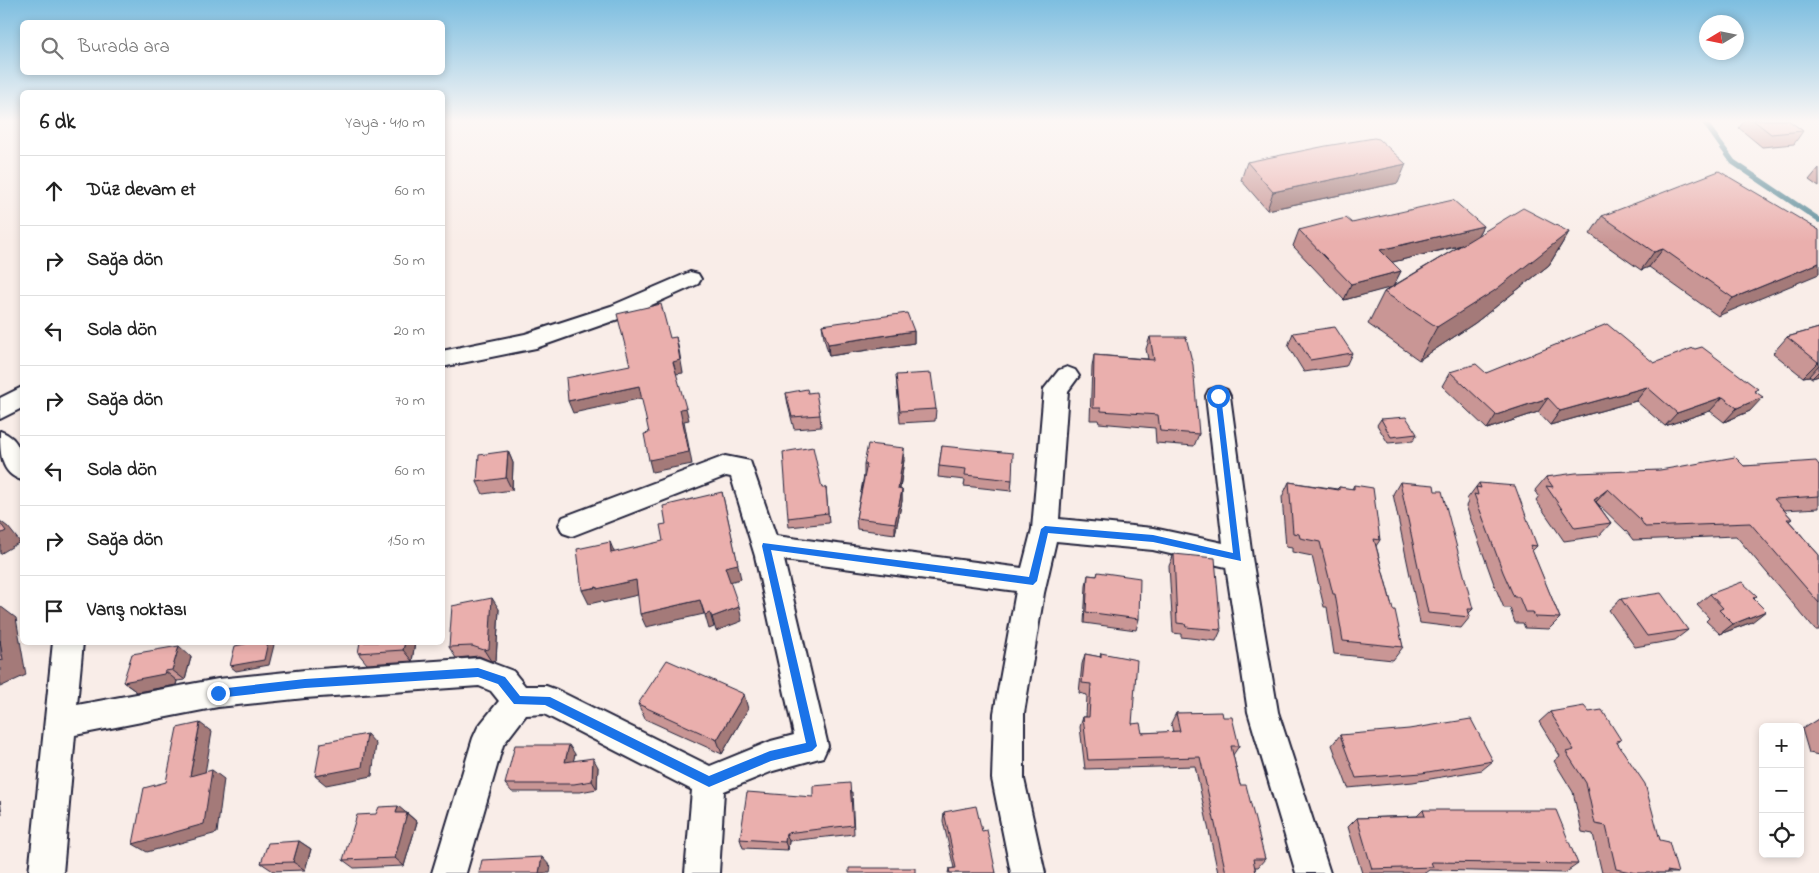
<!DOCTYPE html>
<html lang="tr">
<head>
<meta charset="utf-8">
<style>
	body { margin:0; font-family:"Indie Flower",sans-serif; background:#f6f6f6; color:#222 }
	.controls { position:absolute; right:15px; bottom:15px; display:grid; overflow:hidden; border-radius:8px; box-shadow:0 2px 8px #0003 }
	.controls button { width:45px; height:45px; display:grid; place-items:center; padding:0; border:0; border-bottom:1px solid #e0e0e0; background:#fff; color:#222; font:25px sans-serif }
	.compass { position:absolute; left:1699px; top:15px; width:45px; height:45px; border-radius:50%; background:#fff; box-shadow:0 2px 8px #0003; rotate:260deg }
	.stop { position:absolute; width:15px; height:15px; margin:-11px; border:4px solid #1a73e8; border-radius:50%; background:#fff }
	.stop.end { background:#1a73e8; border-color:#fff; box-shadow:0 1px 5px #0008 }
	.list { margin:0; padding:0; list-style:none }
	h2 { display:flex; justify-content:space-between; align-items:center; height:65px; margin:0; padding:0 20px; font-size:21px }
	h2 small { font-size:16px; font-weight:400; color:#767676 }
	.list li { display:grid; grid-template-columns:32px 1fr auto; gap:15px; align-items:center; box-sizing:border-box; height:70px; padding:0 20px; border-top:1px solid #e0e0e0 }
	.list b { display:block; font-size:19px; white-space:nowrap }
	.list em { font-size:16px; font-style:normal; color:#767676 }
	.icon { flex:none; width:28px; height:28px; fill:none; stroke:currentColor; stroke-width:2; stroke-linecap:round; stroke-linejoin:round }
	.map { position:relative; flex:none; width:1819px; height:873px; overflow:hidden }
	.search { position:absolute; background:#fff; box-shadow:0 2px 8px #0003; left:20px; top:20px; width:425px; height:55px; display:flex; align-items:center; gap:12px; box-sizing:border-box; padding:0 18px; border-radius:8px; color:#767676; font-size:19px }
	.panel { position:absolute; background:#fff; box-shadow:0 2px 8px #0003; left:20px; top:90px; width:425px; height:555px; border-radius:8px }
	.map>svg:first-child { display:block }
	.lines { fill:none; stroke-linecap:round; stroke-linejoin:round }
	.stream { stroke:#598997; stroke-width:5.5 }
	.minor-casing { stroke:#22223b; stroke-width:4 }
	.minor { fill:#fdfcf7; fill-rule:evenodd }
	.wall { fill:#c99695; stroke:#22223b; fill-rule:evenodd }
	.shaded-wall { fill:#a47a79; stroke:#22223b }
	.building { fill:#eaafad; stroke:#22223b }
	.route { fill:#1a73e8 }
</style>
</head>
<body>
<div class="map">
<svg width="1819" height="873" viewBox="0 0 1819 873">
	<rect width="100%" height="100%" fill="#f9ede8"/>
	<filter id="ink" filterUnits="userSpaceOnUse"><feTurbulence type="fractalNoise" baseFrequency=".02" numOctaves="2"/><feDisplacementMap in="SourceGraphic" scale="10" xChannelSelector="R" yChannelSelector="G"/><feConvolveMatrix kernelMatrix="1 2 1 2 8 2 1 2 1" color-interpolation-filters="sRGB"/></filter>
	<g filter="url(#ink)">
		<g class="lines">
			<path class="stream" d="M1703,120l30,42 86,58"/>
			<defs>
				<path id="minor" d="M690,272l8,2 3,5 -3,5 -71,32 -91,32 -94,19v-16l83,-17 86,-28z
					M1067,367l8,3 4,6 -11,15 -9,128 94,9 70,15 -17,-147 3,-6 9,-3 9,3 3,6 22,162 26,154 52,161h-34l-48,-161 -22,-145 -73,-17 -97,-9 -12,52 -20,120v66l21,94h-34l-19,-94 2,-66 22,-122 -232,-31 44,186 -5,11 -50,14 -49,20 -5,82h-34l7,-83 -148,-76 -18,1 -23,30 -37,128h-34l41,-135 5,-11 21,-26 -8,-10 -12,-5 -174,12 -87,9 -143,28 -12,138h-34l24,-231h30l-6,63 141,-26 87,-9 174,-12 34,13 12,15h21l11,4 153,76 61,-25 23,-6 -39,-179 -24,-79 -5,-1 -154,60 -9,-3 -4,-8 4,-8 162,-61 25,5 26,75 246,32 10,-39 12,-140 15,-19z
					M22,387v21l-22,11v-21z
					M0,431c23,8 22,28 22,49 -22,-6 -22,-28 -22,-49z"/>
			</defs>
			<use href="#minor" class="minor-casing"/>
			<use href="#minor" class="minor"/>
		</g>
		<path class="wall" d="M1745,120h43l15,11 -9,13 -32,3 -23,-19z
			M1247,162l151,21 -131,27 -26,-30z
			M1819,168v19l-10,-7z
			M1602,216l217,14 -101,86 -69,-49 -8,3 -51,-36z
			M1352,223l131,3 -5,9 91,-3 -20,33 -74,58 -56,37 -51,-36 16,-32 7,-5 -47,13 -51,-54 6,-16zM1460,246l-67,40 8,-15 -9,-9z
			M822,325l92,6v12l-85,13 -5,-18z
			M1819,328v48l-7,2 -3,-2 -6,1 -30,-24 14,-16z
			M1293,333l59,20 -6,13 -42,6 -16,-26z
			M1150,337l49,97 -5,12 -38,-3 -1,-15 -56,-5 -1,-3h-8l2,-53 2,-12 54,4 -2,-10z
			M1654,363l102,28 -6,20 -26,11 -14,-11 -45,15 -29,-25 -86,24 -12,-13 -51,17 -45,-43 8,-14 36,1z
			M896,375l40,34 -1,12 -35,2z
			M786,393h22l12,22 1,12 -27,2 -6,-24z
			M1381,419l36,15 -4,7 -25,2 -11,-18z
			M942,446l70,34 -1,11 -47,-5 1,-6 -27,-3 1,-11z
			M508,451l5,12 -1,27 -29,4 -6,-12z
			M904,460l-4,29 2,1v11l-7,33 -38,-5 -1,-11 8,-43v-11z
			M1819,465v43l-35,2 8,9 -3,2 30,34v75h-4l-79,-94 -103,4 -6,-8 -31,-30 15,21 -12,13 -35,5 -28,-41 3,-4 -4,-6 11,-13 198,-11z
			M1289,482l48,7 2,-2 13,2 2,-4 26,55 -4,6 27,101 -10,13 -59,-6 -7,-47h-3l-12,-51 -20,-4v-4l-6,-1 -4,-50z
			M1400,482l73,127 -4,4 1,4 -9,11 -41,-5 -27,-129z
			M1479,483l58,63 -5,5 28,67 -11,11 -24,-1 -2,-5h-8l-5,-15h-6l-10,-24 -28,-78 2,-4 -1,-3z
			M822,488h4l3,35 -40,4 -1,-9z
			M1174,554l47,76 -5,11 -35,-4v-3l-8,-1 -4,-67z
			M1098,572l41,47 -3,11 -52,-7 2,-37 2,-11 9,1z
			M1710,594l47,2 -3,3 -2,23 -32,12 -14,-13 3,-3 -12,-13z
			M1621,599l67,31 -13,10 -40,7 -26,-37z
			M499,609l-3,51 -5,1 -12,-5 -23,2 -7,-11z
			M415,642l-3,19 -45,3 -9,-11z
			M1101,653l31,71 10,9 31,-1 -2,-9 5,-10 47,4 16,29 -6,9 7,30 25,74 -7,8h-3l1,6h-38l-23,-107 -110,3 -5,-42 3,-10h3l1,-22 -8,-2 3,-29 3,-10 15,3z
			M191,657l-6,23 -8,1 -1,4 -39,7 -14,-10z
			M638,704l110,5 -26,45 -77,-35z
			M1550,712h39l32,28 -4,3 43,97 18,33h-76l-9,-39 -11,-2 -9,-40 -19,-31 6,-5 -21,-34z
			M1818,719h1v36l-10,-2 -7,-24z
			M1340,735l153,26 -11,9 -69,12 -65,6 -16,-43z
			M575,754l-2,7 25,6 -1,22 -17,3h-68l-7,-8z
			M852,792l2,42 -65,7 -1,9 -45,-2 -3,-9 73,-42z
			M1423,810l155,54 -13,9 -136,-3 -4,3h-63l-14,-46 9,-9 60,-2z
			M944,812l38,19 14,42h-48l1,-4 5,-1 -11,-47z
			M406,813h1l10,9 -13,44 -50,2 -11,-8z
			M299,841l12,8 -6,21 -32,1 -12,-8z"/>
		<path class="shaded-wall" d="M1406,164l-8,19 -131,27 6,-18z
			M1483,226l-9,16 -101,25 7,-17z
			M1569,232l-20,33 -74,58 -56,37 18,-33z
			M1663,249l-14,18 -8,3 13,-18z
			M1819,263v11l-101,42 15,-18z
			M1401,271l-8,16 -49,13 7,-16z
			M914,331v12l-85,13 -1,-12z
			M676,337l3,13 4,23 -7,1 -3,-12z
			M1818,362h1v3l-10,11 -6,1z
			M1819,371v5l-7,2z
			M639,386l4,12 -70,15 -5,-12z
			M1647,387l-11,14 -86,24 10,-14z
			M1723,397l-13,14 -45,15 12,-13z
			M1763,397l-13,14 -26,11 13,-14z
			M1548,398l-10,14 -51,17 9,-14z
			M686,408l3,12 -5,1 8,43 -40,8 -3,-12 31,-51z
			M904,448v12l-6,41v-12z
			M508,451l5,12 -1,27 -6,-12z
			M1608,489l-12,13 -2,-2z
			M902,490v11l-7,33v-11z
			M722,492l19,87 -12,3 -4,-15z
			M0,521l8,6 12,15 -20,12z
			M610,542l6,14 -5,-3z
			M636,580l6,14 -39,9 -1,-2 -13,3 -7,-14z
			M492,598l7,11 -3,51 -5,1 -7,-11z
			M700,600l4,14 -58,13 -6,-13z
			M0,606l16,12 10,57 -26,12z
			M739,607l3,14 -26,10 -4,-14z
			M1766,611l-14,11 -32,12 13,-10z
			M710,613l4,14 -5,2 -4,-14z
			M268,642h3l3,3 -5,20 -33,6 -6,-5z
			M405,642h10l-3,19 -9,-11z
			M179,646l12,11 -6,23 -13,-10z
			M165,671l12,10 -1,4 -39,7 -14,-10z
			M744,694l4,15 -26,45 -5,-14z
			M200,723l12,9 -9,53 -13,-9z
			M367,734l9,10 -4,32 -46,9 -11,-9z
			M569,745l6,9 -4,17 -6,-9z
			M593,758l5,9 -1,22 -5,-8z
			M212,770l12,9 -7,54 -70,19 -14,-8z
			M0,801l2,13 -2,1z
			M398,806l19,16 -13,44 -9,-8 1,-45z
			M786,833l3,8 -1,9 -3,-8z
			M299,841l12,8 -6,21 -12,-8z
			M542,857l9,10 -1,6h-11z"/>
		<path class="building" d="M1753,120h35l15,11 -32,3z
			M1374,138l5,1 27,25 -133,28 -26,-30 79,-16z
			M1719,171l100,59v33l-86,35 -70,-49 -9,3 -52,-36z
			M1453,200l30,26 -103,24 21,21 -50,13 -52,-54 47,-12 6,5z
			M1523,208l46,24 -75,59 -57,36 -53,-35z
			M661,304l9,34 6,-1 4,23 -7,2 13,46 -6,1 9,43 -40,8 -5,-26 5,-1 -10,-47 -71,15 -2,-23 64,-13 -13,-51z
			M907,313l7,18 -86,13 -6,-19z
			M1607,324l47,39 39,-15 2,1 7,-2 56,42 -4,2 9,6 -26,11 -14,-11 -46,16 -30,-26 -87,24 -12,-13 -52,17 -46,-43 26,-8 10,9z
			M1335,327l17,26 -42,7 -17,-27z
			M1819,328v34h-1l-31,-25z
			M1150,337h36l7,28 6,69 -39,-3 -2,-16 -57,-4v-3h-8l1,-53 60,5z
			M931,373l5,36 -36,2 -4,-36z
			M807,389l1,4 8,-1 4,23 -28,2 -6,-24z
			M1406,417l11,17 -26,3 -10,-18z
			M868,444l36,4 -6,41 4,1 -7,33 -39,-5 11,-54h-3z
			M942,446l71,7 -1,27 -47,-5 1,-6 -27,-3z
			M813,447l9,41h4l2,25 -40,5 -5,-66z
			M508,451l-2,27 -29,4 2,-27z
			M1735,457l9,9 72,-5 3,4v31l-45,3 18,20h-5l32,36v48l-69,-80 -105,4 -5,-8 -32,-30 -14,11 17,23 -36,5 -29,-42 7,1 -7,-10 30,-4 84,-3z
			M1289,482l50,8v-3l15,2v-4l19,3 7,52 -6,-1 19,71h2l8,37 -60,-6 -8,-47h-2l-13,-52 -20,-4 -1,-4 -6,-1z
			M1400,482l34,3 1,6h7l31,118h-5l2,8 -42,-4z
			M1479,483l36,3 22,60 -7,-1 30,73 -25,-1 -2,-5h-8l-6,-15h-5l-11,-25 -29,-78 4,1 -2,-8 5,1z
			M722,492l16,72 -13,3 14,40 -27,10 -2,-4 -5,2 -5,-15 -60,14 -4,-34 -39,9v-2l-15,3 -5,-41 33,-7 1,11 52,-12 -3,-16 6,-1 -3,-18z
			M0,523l6,8 -6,3z
			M1174,554l41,4 6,72 -35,-3 -1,-3 -8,-1z
			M1098,572l42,6 -1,41 -53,-7 2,-37 9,1z
			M1742,582l15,14 -4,2 13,13 -33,13 -14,-14 4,-2 -13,-14z
			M1661,593l27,37 -41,6 -26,-37z
			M492,598l-3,51 -5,1 -12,-4 -23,1 3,-41z
			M0,640l3,20 -3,1z
			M254,642h14l-4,18 -34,6 5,-20z
			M360,642h45l-2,8 -45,3z
			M179,646l-7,24 -7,1 -1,3 -41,8 9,-28z
			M1101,653l36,7 -5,64 8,-1 2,10 38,-2 -4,-18 46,-1 1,5h9l7,29h-8l9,39h6l19,74h-12l3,14h-30l-26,-116 -112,3 -5,-43h6l2,-33 -9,-1 3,-29 16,3z
			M667,660l77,34 -27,46 -79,-36z
			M1584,706l5,6 13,-2 19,30 -5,1 29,43 15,56 9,2 9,31 -11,-2v2h-31l-20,-4 -10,-43 -11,-2 -9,-41 -20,-31 8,-2 -24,-38z
			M1471,719l22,42 -71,12 -66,5 -16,-43 69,-6z
			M200,723l-10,53 22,-6 -8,54 -71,20 11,-56 22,-6 11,-54z
			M367,734l-5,33 -47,9 6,-33z
			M515,745h54l-4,17 28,-4 -1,23 -18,3h-69z
			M850,783l3,42 -67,8 -1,9 -45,-3 7,-47 66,5v-11z
			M398,806l-2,7h11l-12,45 -52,2 14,-45 19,-1 3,-7z
			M976,806l6,25 5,-1 9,43h-46l-1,-4 7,-1 -12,-56z
			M1423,810h133l22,54 -147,-2 2,5 -61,2 -15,-51 68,-2z
			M299,841l-6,21 -32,1 7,-20z
			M542,857l-3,16h-60l3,-13z
			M849,868h66v5h-66z"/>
	</g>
	<linearGradient id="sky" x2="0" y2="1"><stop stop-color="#7dbee0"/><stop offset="0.5" stop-color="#fcf7f5"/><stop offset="1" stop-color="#fcf7f5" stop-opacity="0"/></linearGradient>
	<rect width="1819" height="242" fill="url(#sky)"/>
	<path class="route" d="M1215,394l6,2 20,165 -88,-19 -105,-9 -11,48 -4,4 -262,-35 46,196 -5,5 -41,10 -62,26 -164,-82 -31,-1 -16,-20 -20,-7 -173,11 -87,10 -5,-5 5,-4 87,-10 173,-11 27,9 15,19 30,1 159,79 61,-25 36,-8 -44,-197 1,-3 266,34 12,-48 4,-3 108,9 80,18z"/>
</svg>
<div class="controls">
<button>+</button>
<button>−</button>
<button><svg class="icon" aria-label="locate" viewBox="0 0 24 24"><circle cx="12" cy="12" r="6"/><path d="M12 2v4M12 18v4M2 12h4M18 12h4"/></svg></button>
</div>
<svg class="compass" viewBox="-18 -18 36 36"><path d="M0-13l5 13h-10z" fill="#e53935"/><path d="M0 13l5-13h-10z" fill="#767676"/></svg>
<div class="stop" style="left:1218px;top:396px"></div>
<div class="stop end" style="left:218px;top:693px"></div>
<div class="search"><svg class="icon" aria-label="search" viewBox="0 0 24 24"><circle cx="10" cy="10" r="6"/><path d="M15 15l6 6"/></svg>Burada ara</div>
<section class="panel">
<h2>6 dk<small>Yaya · 410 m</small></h2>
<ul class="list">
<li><svg class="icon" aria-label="ahead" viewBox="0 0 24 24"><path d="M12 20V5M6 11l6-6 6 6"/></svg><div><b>Düz devam et</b></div><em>60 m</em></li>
<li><svg class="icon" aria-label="right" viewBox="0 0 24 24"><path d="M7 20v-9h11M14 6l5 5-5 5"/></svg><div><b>Sağa dön</b></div><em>50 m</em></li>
<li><svg class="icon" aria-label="left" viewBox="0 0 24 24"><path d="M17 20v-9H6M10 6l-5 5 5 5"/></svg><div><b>Sola dön</b></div><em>20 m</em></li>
<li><svg class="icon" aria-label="right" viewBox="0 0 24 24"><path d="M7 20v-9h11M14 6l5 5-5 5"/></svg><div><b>Sağa dön</b></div><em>70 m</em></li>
<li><svg class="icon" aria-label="left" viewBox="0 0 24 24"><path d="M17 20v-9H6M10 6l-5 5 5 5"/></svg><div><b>Sola dön</b></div><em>60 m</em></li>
<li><svg class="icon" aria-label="right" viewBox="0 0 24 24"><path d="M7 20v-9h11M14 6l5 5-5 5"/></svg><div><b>Sağa dön</b></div><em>150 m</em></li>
<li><svg class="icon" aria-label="arrive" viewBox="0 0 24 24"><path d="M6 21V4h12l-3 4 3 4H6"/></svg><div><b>Varış noktası</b></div></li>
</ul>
</section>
</div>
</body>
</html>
